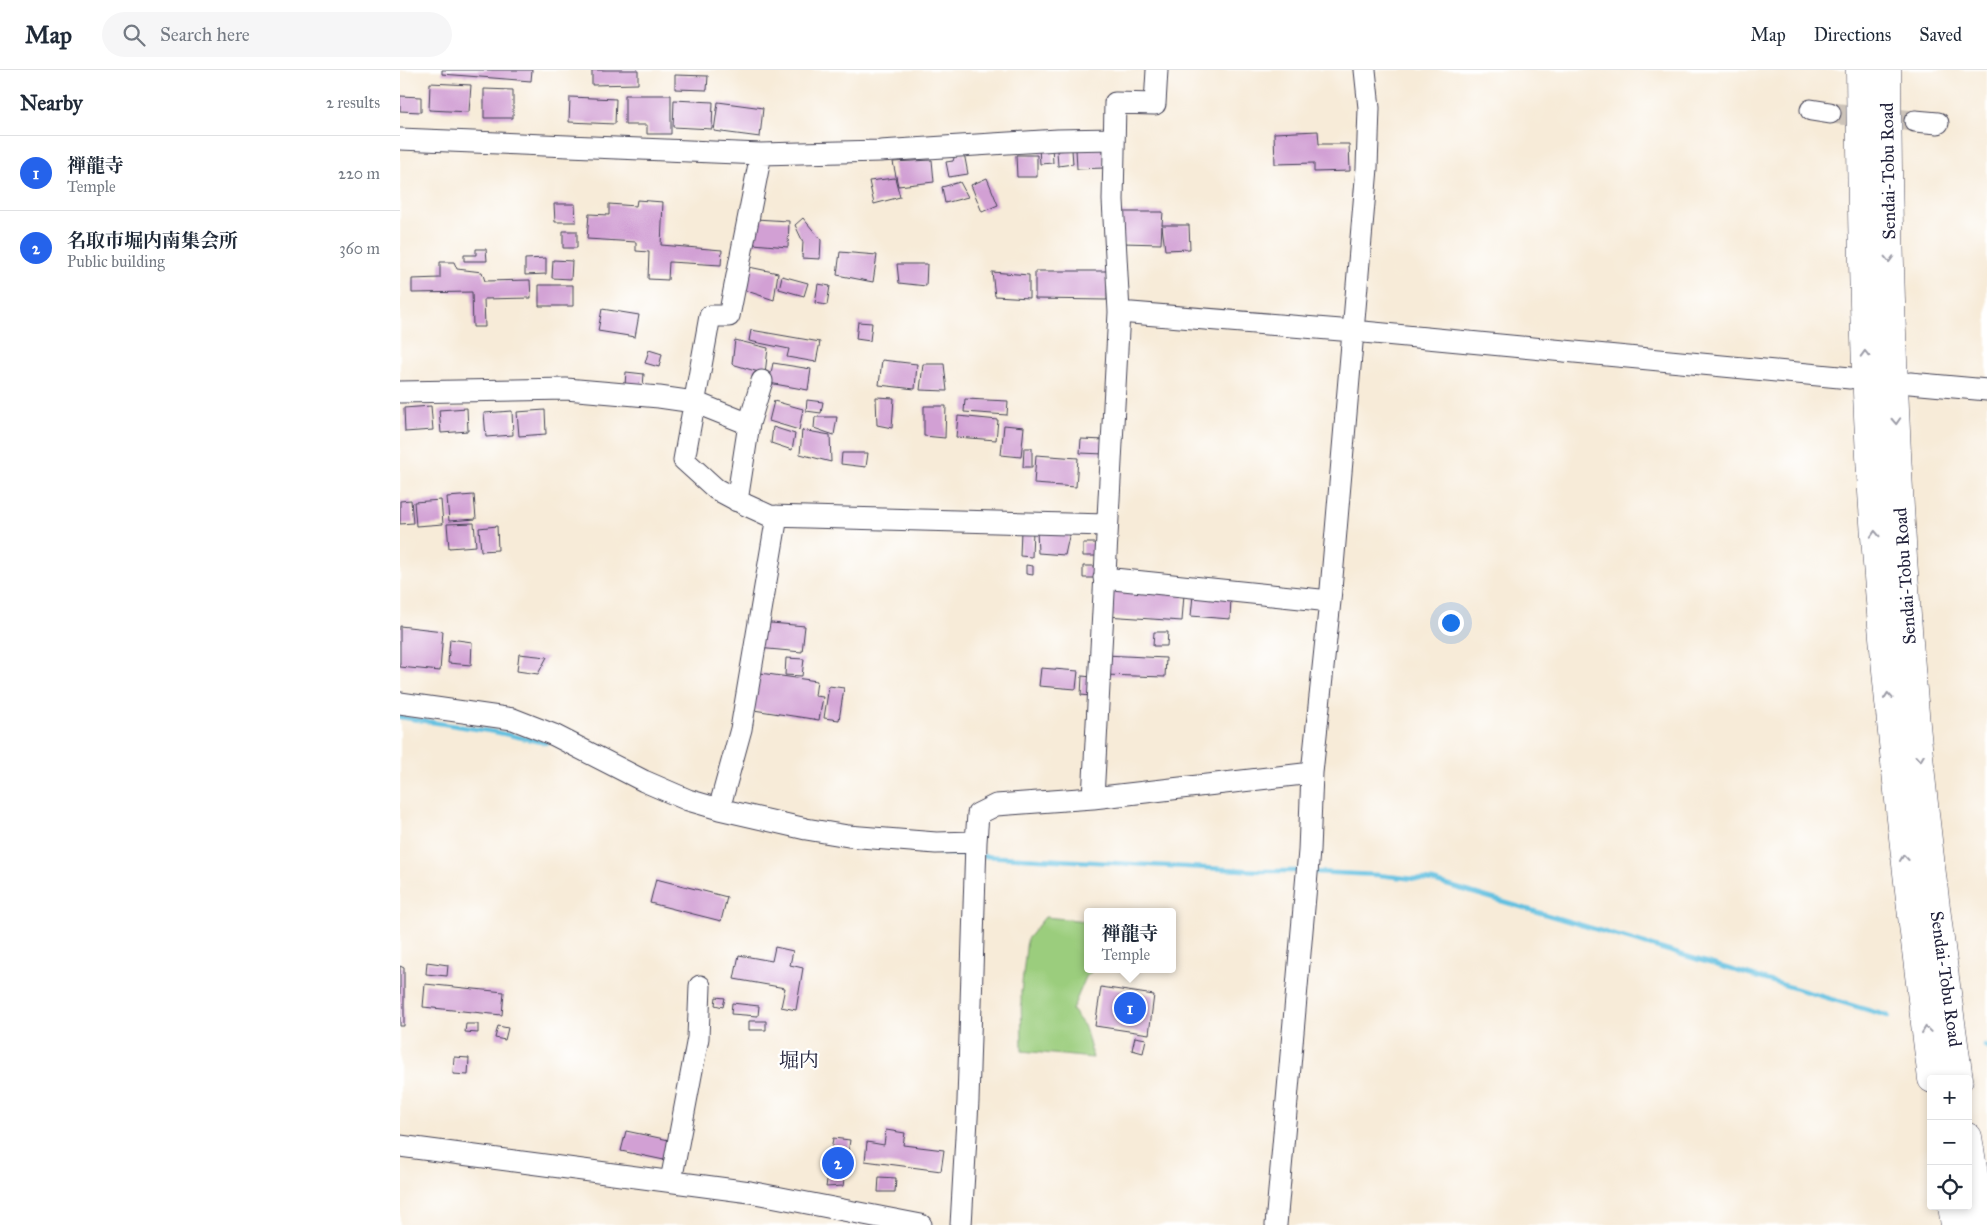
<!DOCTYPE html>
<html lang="en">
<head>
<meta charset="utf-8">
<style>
	body { margin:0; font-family:"IM FELL Great Primer","Noto Serif JP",serif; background:#f6f6f7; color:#1f2937 }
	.controls { position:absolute; right:15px; bottom:15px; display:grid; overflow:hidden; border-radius:5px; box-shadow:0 2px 8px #0003 }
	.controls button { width:45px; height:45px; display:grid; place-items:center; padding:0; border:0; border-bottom:1px solid #e0e1e3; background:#fff; color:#1f2937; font:25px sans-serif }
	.you { position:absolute; left:1050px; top:552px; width:18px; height:18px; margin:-12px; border:4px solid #fff; border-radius:50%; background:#1a73e8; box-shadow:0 0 0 8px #1a73e833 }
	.badge { display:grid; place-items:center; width:32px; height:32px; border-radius:50%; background:#2563eb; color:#fff; font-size:16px; font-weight:700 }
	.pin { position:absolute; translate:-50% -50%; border:2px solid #fff; box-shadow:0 1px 5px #0006 }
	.popup { position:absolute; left:684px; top:838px; width:92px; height:65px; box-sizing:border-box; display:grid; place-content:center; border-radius:5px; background:#fff; filter:drop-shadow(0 1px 4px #0005); font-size:16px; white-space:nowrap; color:#747a83 }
	.popup b { font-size:19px; color:#1f2937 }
	.popup::after { content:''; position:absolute; left:50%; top:100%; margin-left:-10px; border:10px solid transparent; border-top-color:#fff }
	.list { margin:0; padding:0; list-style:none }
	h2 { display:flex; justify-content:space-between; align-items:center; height:65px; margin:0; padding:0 20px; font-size:21px }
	h2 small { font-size:16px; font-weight:400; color:#747a83 }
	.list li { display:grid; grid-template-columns:32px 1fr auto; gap:15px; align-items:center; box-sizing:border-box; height:75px; padding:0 20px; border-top:1px solid #e0e1e3 }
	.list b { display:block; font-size:19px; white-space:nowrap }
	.list p { margin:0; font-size:16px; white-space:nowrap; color:#747a83 }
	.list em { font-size:16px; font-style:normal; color:#747a83 }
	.icon { flex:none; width:28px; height:28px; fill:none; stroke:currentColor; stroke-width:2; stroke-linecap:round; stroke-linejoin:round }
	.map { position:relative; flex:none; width:1587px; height:1155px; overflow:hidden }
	header { display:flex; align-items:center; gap:30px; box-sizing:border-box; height:70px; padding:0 25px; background:#fff; border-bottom:1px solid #e0e1e3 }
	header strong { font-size:24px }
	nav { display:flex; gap:28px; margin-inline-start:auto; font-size:18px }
	.search { width:350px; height:45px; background:#f6f6f7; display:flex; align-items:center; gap:12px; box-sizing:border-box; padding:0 18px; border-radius:28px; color:#747a83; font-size:19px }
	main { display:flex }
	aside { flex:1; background:#fff }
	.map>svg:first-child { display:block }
	.green { fill:#9bcd7d; stroke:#5e785c }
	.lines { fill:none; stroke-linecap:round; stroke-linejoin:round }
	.stream { stroke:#62c0e0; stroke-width:4.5 }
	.building { fill:#d2a0d4 }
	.minor-tunnel { stroke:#ccc3b9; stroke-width:21; stroke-dasharray:21 11; stroke-linecap:butt }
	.minor-casing { stroke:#424053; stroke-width:23 }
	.highway-casing { stroke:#424053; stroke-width:29 }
	.minor { stroke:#fff; stroke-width:21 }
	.highway { stroke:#fff; stroke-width:28 }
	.oneway { stroke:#9c9ca7 }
	.labels { text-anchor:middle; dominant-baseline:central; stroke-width:4.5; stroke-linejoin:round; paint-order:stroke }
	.street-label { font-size:18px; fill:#22223b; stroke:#fff }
	.quarter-label { font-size:20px; fill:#22223b; stroke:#fff }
</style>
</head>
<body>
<header>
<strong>Map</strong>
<div class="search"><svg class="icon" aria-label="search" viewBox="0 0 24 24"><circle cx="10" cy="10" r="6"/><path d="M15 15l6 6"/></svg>Search here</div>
<nav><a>Map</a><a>Directions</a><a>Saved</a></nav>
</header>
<main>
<aside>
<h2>Nearby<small>2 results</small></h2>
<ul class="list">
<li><span class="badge">1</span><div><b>禅龍寺</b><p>Temple</p></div><em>220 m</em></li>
<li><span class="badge">2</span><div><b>名取市堀内南集会所</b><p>Public building</p></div><em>360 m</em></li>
</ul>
</aside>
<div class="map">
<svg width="1587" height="1155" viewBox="0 0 1587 1155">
	<rect width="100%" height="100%" fill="#fff"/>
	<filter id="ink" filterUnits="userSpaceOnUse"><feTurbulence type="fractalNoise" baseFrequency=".02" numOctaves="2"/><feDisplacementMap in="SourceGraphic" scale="10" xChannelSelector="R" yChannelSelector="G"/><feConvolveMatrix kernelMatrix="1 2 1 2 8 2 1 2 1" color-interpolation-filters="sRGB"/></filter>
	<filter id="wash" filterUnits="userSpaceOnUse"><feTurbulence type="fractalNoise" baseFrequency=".0096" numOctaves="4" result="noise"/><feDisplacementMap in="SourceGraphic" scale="20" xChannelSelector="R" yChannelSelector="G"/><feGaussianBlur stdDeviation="1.12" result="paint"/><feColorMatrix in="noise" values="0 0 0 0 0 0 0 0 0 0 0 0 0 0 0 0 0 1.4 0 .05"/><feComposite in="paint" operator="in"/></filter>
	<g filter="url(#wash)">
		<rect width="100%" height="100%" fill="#f7ebd8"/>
		<path class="green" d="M645,847l42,4 1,48h6l-8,8 -14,33 13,17 8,31 -71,-7 -1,-59 6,-53z"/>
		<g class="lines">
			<path class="stream" d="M0,647l95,15 51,11
				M540,783l29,2
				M582,786l279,15h40
				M914,802l64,3 55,6 455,135
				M1585,976l2,1"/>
		</g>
		<g id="blocks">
			<path class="building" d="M42,0h90l-1,11 -89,-7z
				M192,0h46v14l-46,1z
				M275,5l33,1 -1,14 -32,-1z
				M30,13l41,2 -2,27 -40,-2z
				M84,19l29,1v28h-29z
				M225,25h46v39h-24v-9h-22z
				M0,26l21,1v15l-21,-1z
				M170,27l46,2 -1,25 -46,-2z
				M274,30l39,2 -1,27 -39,-2z
				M318,32l45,6 -3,29 -46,-6z
				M918,61l1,13h30l1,27 -36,1v-9l-39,1 -1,-31z
				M652,76l1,17 -13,1 -1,-17z
				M703,78l1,20 -27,1 -1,-20z
				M672,80l1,14 -15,2 -1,-15z
				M564,83l4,21 -19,3 -3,-15 7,-1 2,-6z
				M616,85h21v22h-20z
				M532,90l2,22 -36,4 -5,-24z
				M495,108l5,19 -26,7 -5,-23z
				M587,108l11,27 -16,7 -11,-27z
				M560,112l8,15 -23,6 -3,-16z
				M237,130l26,2 -2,43 61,5 -1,15 -52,-3 -1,18 -20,-1 1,-27 -13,-1v-9l-49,-3 2,-25 20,1v-11l27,2z
				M154,134h21l1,18h-21z
				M719,142h44l-1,13h27l1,24 -25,1 -3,-24 -1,18 -39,-1z
				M403,148l18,22 -1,19 -18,-1 1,-16 -8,-17z
				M355,149l34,2 -1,26 -35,-3z
				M163,161h14v17h-14z
				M76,179h10l1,12h-23v-6h12z
				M440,182l37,3 -4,27 -36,-7z
				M146,188v16l-21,1v-16z
				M153,190l19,1 -1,18 -19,-1z
				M40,192h14l3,7 25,3 3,9 45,-1 1,18 -47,1 1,28h-12l-1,-35 -60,1v-14l28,-1z
				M497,194h30l-1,22 -27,-3z
				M344,196l34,7 -4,27 -33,-11z
				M635,201h72v29l-72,-1z
				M592,202l37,3v23l-34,-2z
				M382,206l26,7 -4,13 -25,-7z
				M418,214l12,2 -3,19 -12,-2z
				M139,215h34v21h-34z
				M202,239l37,6 -4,22 -37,-6z
				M458,252l14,1 -2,18 -14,-2z
				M351,260l69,12 -4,20 -29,-5 2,-8 -40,-8z
				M335,270l33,8 -3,26 -33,-10z
				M249,280l13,4 -3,13 -14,-4z
				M482,290l35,4 -2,25 -36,-4z
				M373,293l38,6 -3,21 -39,-7z
				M523,294h21l3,27 -27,-1z
				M226,302l18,2 -1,13 -18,-2z
				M476,327l18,1 -2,30 -15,-3z
				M565,329l43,2 -1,14 -43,-3z
				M407,330l16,2 -2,11 -15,-2z
				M374,331l29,8 -4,21 -30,-9z
				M31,336l2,24 -28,2 -1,-24z
				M524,336h22l-1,32 -21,-2z
				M67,338l1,23 -27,2 -2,-23z
				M145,340l1,24 -27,2 -2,-24z
				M112,341l1,24 -27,2 -2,-24z
				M558,346l40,4 -2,20 -40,-3z
				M415,347h22l-3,18 -20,-7z
				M604,355l20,2 -3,30 -20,-2z
				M373,357l22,7 -3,16 -21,-7z
				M402,360l28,5 1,27 -31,-8z
				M681,369l24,1v14l-25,-1z
				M624,378h8v19h-9z
				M442,383h26l-2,14 -25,-3z
				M636,385l42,3 -2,29 -42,-3z
				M74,425l2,24 -27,2 -2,-24z
				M11,430l2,23 -13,1v-23z
				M41,430l2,24 -27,2 -2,-24z
				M74,453l2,23 -27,2 -2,-24z
				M97,456l1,24 -17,1 -2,-23z
				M621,460h12l-1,27 -12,-1z
				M637,460l33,2 -5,23 -27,-2z
				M683,473h16l-1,13h-15z
				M626,495l7,1v9l-7,-1z
				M683,496h12v12h-12z
				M708,518l76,6 -2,27 -76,-5z
				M793,525l38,2 -1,22 -39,-3z
				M360,552l45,4 -3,26 -45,-4z
				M0,556l43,5 -3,40 -40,-4z
				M754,562h14l-1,14h-14z
				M50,569l22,3 -1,23 -23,-2z
				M119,584l28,3 -9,17 -21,-3z
				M705,585l61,3 -1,19 -61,-2z
				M386,588l18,1 -2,17 -17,-1z
				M641,598l37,3 -2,18 -37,-3z
				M353,602l64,9 -2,15 8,1 -4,23 -72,-11z
				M682,606l10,1 -1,19 -10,-1z
				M429,616l15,2 -5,32 -15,-2z
				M256,809l71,18 -6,24 -71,-18z
				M375,877l18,4 -3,14 13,3 -7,42 -15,-3 4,-19 -51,-9 5,-24 33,6z
				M27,892l21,3 -1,11 -21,-2z
				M0,896l4,2v58h-4z
				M25,914l79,8 -2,23 -79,-8z
				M701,917l53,8 -5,39 -54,-8z
				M316,927l9,1 -2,9 -8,-2z
				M332,933l27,3 -1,10 -27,-2z
				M349,951h17v9h-17z
				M66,954h12v9l-13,-1z
				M98,956l10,2 -3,12 -10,-2z
				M735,967l11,2 -3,14 -11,-3z
				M54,987l15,1 -1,17 -15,-1z
				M486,1060l19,3 -2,12 41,5 -3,21 -76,-10 2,-19 17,3z
				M226,1061l43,9 -5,20 -43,-9z
				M433,1068l17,2 -7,46 -17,1z
				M479,1107l17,1 -1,14h-17z"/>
		</g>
	</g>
	<g filter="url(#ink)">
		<use href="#blocks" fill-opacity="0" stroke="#424053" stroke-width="1"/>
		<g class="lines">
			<path class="minor-tunnel" d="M1430,43l85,8"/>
			<defs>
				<path id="minor" d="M1411,40l19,3
					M1515,51l23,2
					M0,69l361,15 119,-3 178,-11 56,-1
					M361,84l-32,162h-19l-26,144 32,29 30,16 24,11 337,9
					M719,242l234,19 497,47
					M1510,313l77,7
					M0,322l166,-3 93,8 35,5 55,22 13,-43
					M337,431l12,-77
					M704,508l226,23
					M0,633l113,16 41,16 90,46 44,19 31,9 87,20 42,7 88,7 40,-1
					M693,728l26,-486 -6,-112 2,-97 40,1 2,-34
					M319,739l22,-80 36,-213
					M0,1076l350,46 171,33
					M271,1111l27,-143 2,-52
					M561,1155l7,-124 8,-259 2,-28 18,-9 97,-7 219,-25
					M876,1155l33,-374 3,-78 18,-172 37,-433 2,-60 -4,-38"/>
				<path id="highway" d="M1460,0c2,164 4,329 17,493 13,173 33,344 55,516
					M1487,0c1,219 9,437 29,655 11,118 26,236 43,354
					M1568,1067l14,88
					M1552,1136l3,19"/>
			</defs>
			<use href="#minor" class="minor-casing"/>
			<use href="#highway" class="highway-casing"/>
			<use href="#minor" class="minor"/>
			<use href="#highway" class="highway"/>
		</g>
		<defs><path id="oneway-chevron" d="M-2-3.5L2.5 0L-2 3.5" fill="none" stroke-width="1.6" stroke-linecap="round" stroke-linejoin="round" transform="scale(1.25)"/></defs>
		<g class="oneway">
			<use href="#oneway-chevron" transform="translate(1489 189) rotate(88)"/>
			<use href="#oneway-chevron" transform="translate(1465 284) rotate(-92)"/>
			<use href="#oneway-chevron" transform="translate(1496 351) rotate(87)"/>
			<use href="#oneway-chevron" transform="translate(1475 464) rotate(-93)"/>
			<use href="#oneway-chevron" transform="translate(1488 626) rotate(-95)"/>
			<use href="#oneway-chevron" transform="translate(1520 688) rotate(84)"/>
			<use href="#oneway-chevron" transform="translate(1504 788) rotate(-96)"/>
			<use href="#oneway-chevron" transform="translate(1526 960) rotate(-98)"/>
		</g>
	</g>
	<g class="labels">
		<g class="street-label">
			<text transform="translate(1488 101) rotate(-91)">Sendai-Tobu Road</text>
			<text transform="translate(1505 506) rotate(-94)">Sendai-Tobu Road</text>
			<text transform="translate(1546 909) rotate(82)">Sendai-Tobu Road</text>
		</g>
		<g class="quarter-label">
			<text x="399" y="990">堀内</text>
		</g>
	</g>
</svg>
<div class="controls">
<button>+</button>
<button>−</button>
<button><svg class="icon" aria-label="locate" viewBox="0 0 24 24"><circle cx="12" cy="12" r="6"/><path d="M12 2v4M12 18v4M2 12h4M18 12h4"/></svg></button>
</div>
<div class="you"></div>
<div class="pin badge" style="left:730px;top:938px">1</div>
<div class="popup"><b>禅龍寺</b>Temple</div>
<div class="pin badge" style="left:438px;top:1093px">2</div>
</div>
</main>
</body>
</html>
